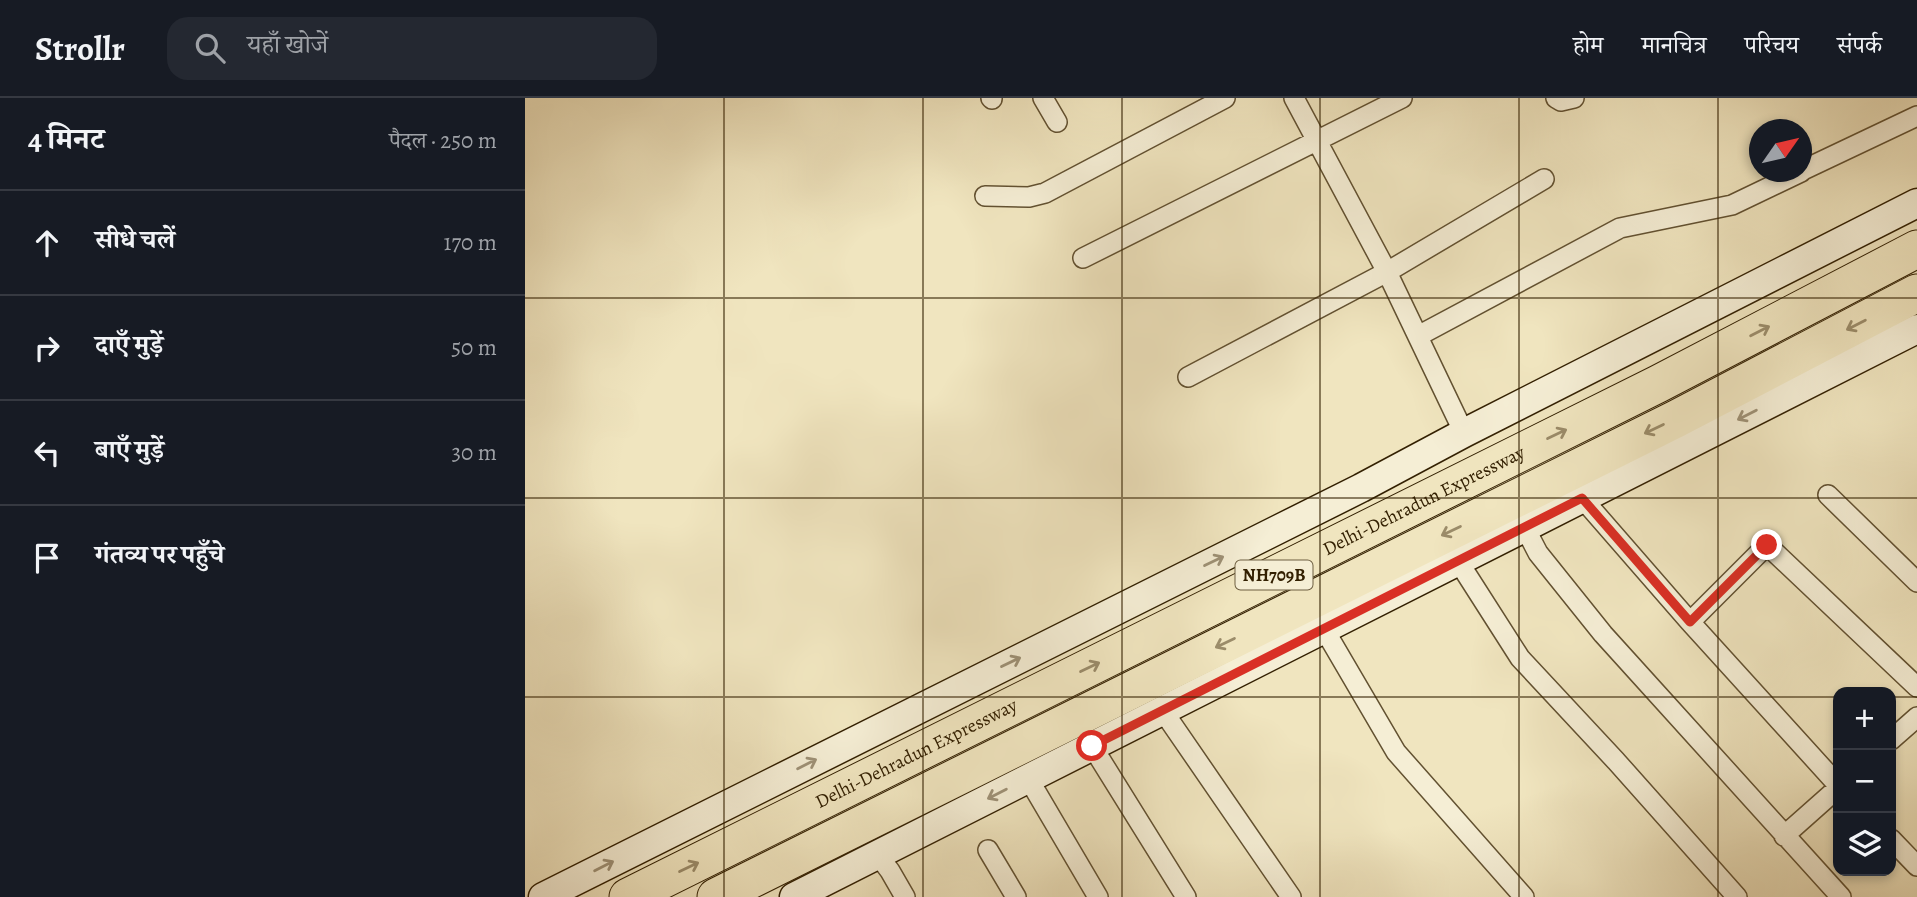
<!DOCTYPE html>
<html lang="hi">
<head>
<meta charset="utf-8">
<style>
	body { margin:0; font-family:Alegreya,"Noto Serif Devanagari",serif; background:#242831; color:#f1f3f6 }
	.controls { position:absolute; right:21px; bottom:21px; display:grid; overflow:hidden; border-radius:14px; box-shadow:0 4px 10px #0003 }
	.controls button { width:63px; height:63px; display:grid; place-items:center; padding:0; border:0; border-bottom:2px solid #363941; background:#171b24; color:#f1f3f6; font:35px sans-serif }
	.compass { position:absolute; left:1224px; top:21px; width:63px; height:63px; border-radius:50%; background:#171b24; box-shadow:0 4px 10px #0003; rotate:56deg }
	.stop { position:absolute; width:21px; height:21px; margin:-16px; border:5px solid #d93025; border-radius:50%; background:#fff }
	.stop.end { background:#d93025; border-color:#fff; box-shadow:0 2px 7px #0008 }
	.list { margin:0; padding:0; list-style:none }
	h2 { display:flex; justify-content:space-between; align-items:center; height:91px; margin:0; padding:0 28px; font-size:30px }
	h2 small { font-size:23px; font-weight:400; color:#9ea1a6 }
	.list li { display:grid; grid-template-columns:46px 1fr auto; gap:21px; align-items:center; box-sizing:border-box; height:105px; padding:0 28px; border-top:2px solid #363941 }
	.list b { display:block; font-size:26px; white-space:nowrap }
	.list em { font-size:23px; font-style:normal; color:#9ea1a6 }
	.icon { flex:none; width:38px; height:38px; fill:none; stroke:currentColor; stroke-width:2; stroke-linecap:round; stroke-linejoin:round }
	.map { position:relative; flex:none; width:1392px; height:799px; overflow:hidden }
	header { display:flex; align-items:center; gap:42px; box-sizing:border-box; height:98px; padding:0 35px; background:#171b24; border-bottom:2px solid #363941 }
	header strong { font-size:33px }
	nav { display:flex; gap:38px; margin-inline-start:auto; font-size:24px }
	.search { width:490px; height:63px; background:#242831; display:flex; align-items:center; gap:18px; box-sizing:border-box; padding:0 24px; border-radius:21px; color:#9ea1a6; font-size:26px }
	main { display:flex }
	aside { flex:1; background:#171b24 }
	.map>svg:first-child { display:block }
	.lines { fill:none; stroke-linecap:round; stroke-linejoin:round }
	.street-casing { stroke:#625131; stroke-width:22 }
	.secondary-casing { stroke:#332002; stroke-width:31 }
	.highway-casing { stroke:#332002; stroke-width:39 }
	.street { stroke:#f5eed5; stroke-width:19 }
	.secondary { stroke:#f5eed5; stroke-width:28 }
	.highway { stroke:#f0e5bf; stroke-width:37 }
	.oneway { stroke:#9b8c6a }
	.oneway2 { stroke:#9e9176 }
	.route { stroke:#d93025; stroke-width:9 }
	.grid { fill:none; stroke:#332002; stroke-width:2; stroke-opacity:0.55 }
	.labels { text-anchor:middle; dominant-baseline:central; stroke-width:5; stroke-linejoin:round; paint-order:stroke }
	.shield { fill:#f5eed5; stroke:#6d5e41; stroke-width:2 }
	.shield-label { font-size:18px; font-weight:bold; fill:#332002 }
	.street-label { font-size:19px; fill:#332002; stroke:#f5eed5 }
</style>
</head>
<body>
<header>
<strong>Strollr</strong>
<div class="search"><svg class="icon" aria-label="search" viewBox="0 0 24 24"><circle cx="10" cy="10" r="6"/><path d="M15 15l6 6"/></svg>यहाँ खोजें</div>
<nav><a>होम</a><a>मानचित्र</a><a>परिचय</a><a>संपर्क</a></nav>
</header>
<main>
<aside>
<h2>4 मिनट<small>पैदल · 250 m</small></h2>
<ul class="list">
<li><svg class="icon" aria-label="ahead" viewBox="0 0 24 24"><path d="M12 20V5M6 11l6-6 6 6"/></svg><div><b>सीधे चलें</b></div><em>170 m</em></li>
<li><svg class="icon" aria-label="right" viewBox="0 0 24 24"><path d="M7 20v-9h11M14 6l5 5-5 5"/></svg><div><b>दाएँ मुड़ें</b></div><em>50 m</em></li>
<li><svg class="icon" aria-label="left" viewBox="0 0 24 24"><path d="M17 20v-9H6M10 6l-5 5 5 5"/></svg><div><b>बाएँ मुड़ें</b></div><em>30 m</em></li>
<li><svg class="icon" aria-label="arrive" viewBox="0 0 24 24"><path d="M6 21V4h12l-3 4 3 4H6"/></svg><div><b>गंतव्य पर पहुँचे</b></div></li>
</ul>
</aside>
<div class="map">
<svg width="1392" height="799" viewBox="0 0 1392 799">
	<rect width="100%" height="100%" fill="#f0e5bf"/>
	<filter id="stains"><feTurbulence type="fractalNoise" baseFrequency=".00286" numOctaves="4"/><feColorMatrix values="0 0 0 0 .2 0 0 0 0 .09 0 0 0 0 .02 0 0 0 .5 -.17"/></filter>
	<radialGradient id="worn" r=".72"><stop offset=".6" stop-color="#630" stop-opacity="0"/><stop offset="1" stop-color="#630" stop-opacity=".3"/></radialGradient>
	<g class="lines">
		<defs>
			<path id="street" d="M466,0l1,1
				M518,0l14,24
				M769,0l93,174 77,161
				M1031,0l5,3 13,-3
				M1276,73l116,-55
				M460,98l44,1 16,-4 180,-95
				M558,160l319,-160
				M893,238l202,-108 112,-23 69,-33
				M663,279l199,-105 157,-93
				M1303,397l89,87
				M1057,400l108,124 148,163
				M1000,430l13,25 65,81 238,263
				M933,463l62,97 96,103 121,136
				M1165,524l77,-77 150,142
				M799,531l72,123 128,145
				M638,613l128,186
				M1366,642l26,-23
				M567,648l94,151
				M503,680l70,119
				M1259,738l54,-48
				M1366,741l26,27
				M463,752l28,47
				M353,757l12,16 15,26"/>
			<path id="secondary" d="M18,799l818,-409 103,-55 453,-230
				M269,799l1123,-568"/>
			<g id="highway">
				<path id="s1" d="M103,799l1030,-513 259,-135"/>
				<path d="M191,799l960,-478 241,-126"/>
			</g>
		</defs>
		<use href="#street" class="street-casing"/>
		<use href="#secondary" class="secondary-casing"/>
		<use href="#highway" class="highway-casing"/>
		<use href="#street" class="street"/>
		<use href="#secondary" class="secondary"/>
		<use href="#highway" class="highway"/>
	</g>
	<defs><path id="oneway-shaft" d="M-6 0H5M1.5-3L5.5 0L1.5 3" fill="none" stroke-width="1.6" stroke-linecap="round" stroke-linejoin="round" transform="scale(1.75)"/></defs>
	<g class="oneway">
		<use href="#oneway-shaft" transform="translate(1331 227) rotate(153)"/>
		<use href="#oneway-shaft" transform="translate(1235 233) rotate(-27)"/>
		<use href="#oneway-shaft" transform="translate(1129 331) rotate(154)"/>
		<use href="#oneway-shaft" transform="translate(1032 336) rotate(-26)"/>
		<use href="#oneway-shaft" transform="translate(926 433) rotate(154)"/>
		<use href="#oneway-shaft" transform="translate(700 545) rotate(154)"/>
		<use href="#oneway-shaft" transform="translate(565 569) rotate(-26)"/>
		<use href="#oneway-shaft" transform="translate(164 769) rotate(-26)"/>
	</g>
	<g class="oneway2">
		<use href="#oneway-shaft" transform="translate(1222 317) rotate(153)"/>
		<use href="#oneway-shaft" transform="translate(689 463) rotate(-26)"/>
		<use href="#oneway-shaft" transform="translate(486 564) rotate(-26)"/>
		<use href="#oneway-shaft" transform="translate(282 666) rotate(-27)"/>
		<use href="#oneway-shaft" transform="translate(472 696) rotate(153)"/>
		<use href="#oneway-shaft" transform="translate(79 768) rotate(-27)"/>
	</g>
	<g class="lines">
		<path class="route" d="M567,648l490,-248 108,124 77,-77"/>
	</g>
	<path class="grid" d="M199,0v799M398,0v799M597,0v799M795,0v799M994,0v799M1193,0v799M0,200h1392M0,400h1392M0,599h1313M1366,599h26"/>
	<g class="labels">
		<rect class="shield" x="710.5" y="462.5" width="77" height="29" rx="5"/>
		<g class="shield-label">
			<text x="749" y="477">NH709B</text>
		</g>
		<g class="street-label">
			<text stroke="none"><textPath href="#s1" startOffset="889">Delhi-Dehradun Expressway</textPath></text>
			<text stroke="none"><textPath href="#s1" startOffset="322">Delhi-Dehradun Expressway</textPath></text>
		</g>
	</g>
	<rect width="100%" height="100%" filter="url(#stains)"/>
	<rect width="100%" height="100%" fill="url(#worn)"/>
</svg>
<div class="controls">
<button>+</button>
<button>−</button>
<button><svg class="icon" aria-label="layers" viewBox="0 0 24 24"><path d="M12 4l9 5-9 5-9-5zM3 14l9 5 9-5"/></svg></button>
</div>
<svg class="compass" viewBox="-18 -18 36 36"><path d="M0-13l5 13h-10z" fill="#e53935"/><path d="M0 13l5-13h-10z" fill="#9ea1a6"/></svg>
<div class="stop" style="left:567px;top:648px"></div>
<div class="stop end" style="left:1242px;top:447px"></div>
</div>
</main>
</body>
</html>
